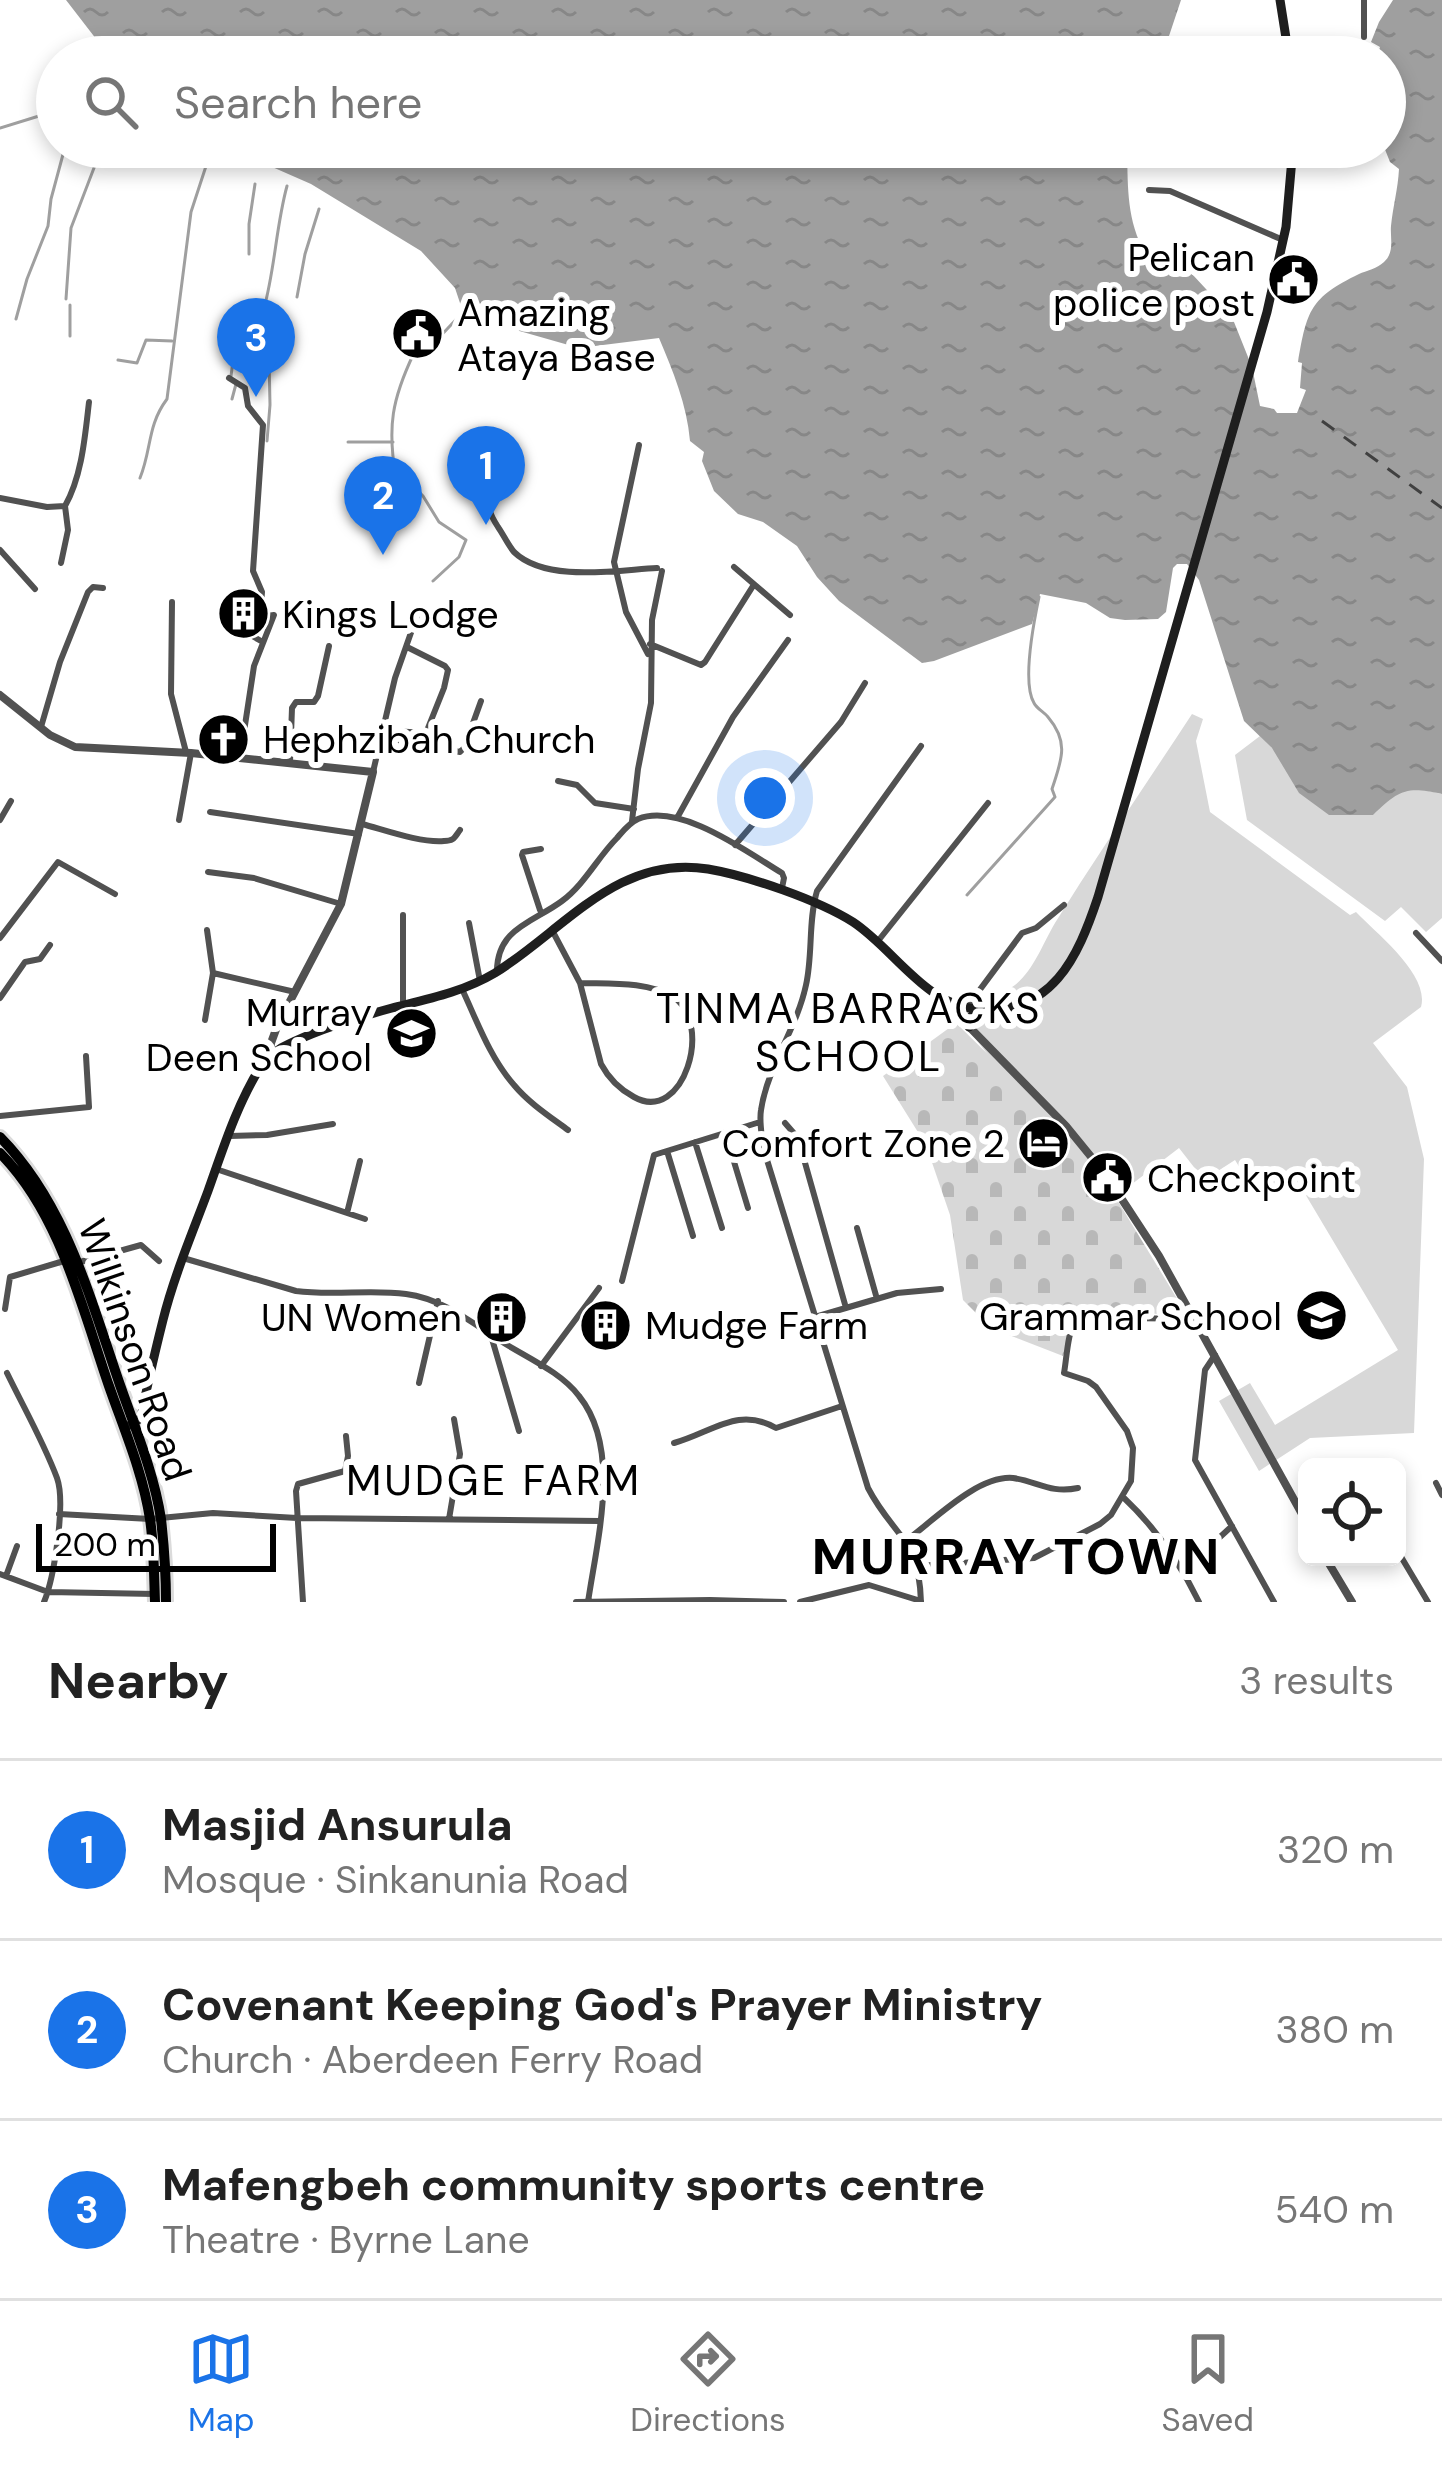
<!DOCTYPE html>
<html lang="en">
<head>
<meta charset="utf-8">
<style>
	body { margin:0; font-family:"DM Sans",sans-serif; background:#f6f6f6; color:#222 }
	.controls { position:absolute; right:36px; bottom:36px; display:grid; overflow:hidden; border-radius:18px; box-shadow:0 6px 18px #0003 }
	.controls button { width:108px; height:108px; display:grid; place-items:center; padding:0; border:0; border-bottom:3px solid #e0e0e0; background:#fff; color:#222; font:60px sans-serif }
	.scale { position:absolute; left:36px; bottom:30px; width:240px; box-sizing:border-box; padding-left:12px; border:6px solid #000; border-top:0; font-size:33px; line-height:42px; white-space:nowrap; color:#000; -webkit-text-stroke:9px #fff; paint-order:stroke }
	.you { position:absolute; left:765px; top:798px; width:42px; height:42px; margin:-30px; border:9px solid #fff; border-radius:50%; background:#1a73e8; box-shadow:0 0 0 18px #1a73e833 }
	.badge { display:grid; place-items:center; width:78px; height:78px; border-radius:50%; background:#1a73e8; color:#fff; font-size:39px; font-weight:700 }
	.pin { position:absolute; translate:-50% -99px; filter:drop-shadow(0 3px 6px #0008) }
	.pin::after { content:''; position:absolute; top:63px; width:42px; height:36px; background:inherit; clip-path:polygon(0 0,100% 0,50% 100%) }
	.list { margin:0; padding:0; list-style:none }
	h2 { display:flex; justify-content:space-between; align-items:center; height:156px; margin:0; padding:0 48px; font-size:51px }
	h2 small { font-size:39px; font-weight:400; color:#767676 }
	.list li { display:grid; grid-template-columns:78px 1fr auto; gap:36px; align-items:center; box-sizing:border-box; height:180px; padding:0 48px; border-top:3px solid #e0e0e0 }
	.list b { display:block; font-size:45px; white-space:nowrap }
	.list p { margin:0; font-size:39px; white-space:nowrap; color:#767676 }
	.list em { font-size:39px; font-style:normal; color:#767676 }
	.icon { flex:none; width:66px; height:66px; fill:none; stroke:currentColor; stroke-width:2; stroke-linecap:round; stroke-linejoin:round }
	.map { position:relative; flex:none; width:1442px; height:1602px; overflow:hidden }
	.search { position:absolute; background:#fff; box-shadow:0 6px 18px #0003; left:36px; right:36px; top:36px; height:132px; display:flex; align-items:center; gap:30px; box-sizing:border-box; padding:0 42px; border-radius:66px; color:#767676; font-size:45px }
	.sheet { height:696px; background:#fff }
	nav { display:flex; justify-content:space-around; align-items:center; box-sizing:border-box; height:168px; border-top:3px solid #e0e0e0; background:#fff; font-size:33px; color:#767676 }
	nav a { display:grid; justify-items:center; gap:6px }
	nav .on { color:#1a73e8 }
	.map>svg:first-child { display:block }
	.green { fill:#d8d8d8 }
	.cemetery { fill:url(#cemetery-stones) }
	.water { fill:url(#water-ripples) }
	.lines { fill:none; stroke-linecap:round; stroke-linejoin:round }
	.stream { stroke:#9f9f9f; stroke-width:3 }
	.ferry { stroke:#404040; stroke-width:3; stroke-dasharray:15 12; stroke-linecap:butt }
	.primary-casing { stroke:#dbdbdb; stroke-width:16 }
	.minor { stroke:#515151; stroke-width:6 }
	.tertiary { stroke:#515151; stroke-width:8 }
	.secondary { stroke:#1e1e1e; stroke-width:9 }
	.primary { stroke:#000; stroke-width:10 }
	.labels { text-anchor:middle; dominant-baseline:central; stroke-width:12; stroke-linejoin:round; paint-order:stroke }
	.poi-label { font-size:39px; fill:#000; stroke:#fff; text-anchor:end }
	.street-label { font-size:39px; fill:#000; stroke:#fff }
	.neighbourhood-label { font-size:42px; letter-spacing:3px; fill:#000; stroke:#fff }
	.district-label { font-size:51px; font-weight:bold; letter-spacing:3px; fill:#000; stroke:#fff }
</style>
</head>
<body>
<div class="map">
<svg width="1442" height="1602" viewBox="0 0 1442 1602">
	<defs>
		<pattern id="cemetery-stones" width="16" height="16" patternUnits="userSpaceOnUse" patternTransform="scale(3)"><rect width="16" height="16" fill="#d8d8d8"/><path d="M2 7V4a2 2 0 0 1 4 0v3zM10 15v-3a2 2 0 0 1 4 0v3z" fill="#b8b8b8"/></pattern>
		<pattern id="water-ripples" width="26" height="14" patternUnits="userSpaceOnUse" patternTransform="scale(3)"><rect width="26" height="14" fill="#9f9f9f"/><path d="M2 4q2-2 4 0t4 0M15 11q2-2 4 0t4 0" fill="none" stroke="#878787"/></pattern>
	</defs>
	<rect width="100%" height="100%" fill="#fff"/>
	<path class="green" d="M1192,714l11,5 -7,22 14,71 140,103 6,-3c21,22 74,63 65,95l-48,36 34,44 17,72 -10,274 -104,5 -51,33 -40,-70 31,-18 25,42 123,-75 -100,-168 -36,22 -27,-44 -31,20 -25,-32 -73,56 -136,-172 -30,-18v-9l4,-3c25,-1 50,-1 71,-17 19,-15 28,-42 40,-62 44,-71 92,-140 137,-209z
		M1260,736l12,12 123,46 20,-6 27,6v124l-16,14 -25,-25 -16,14 -138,-101 -12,-65z"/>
	<path class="cemetery" d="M956,1023l94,92 69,88 68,112 -106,-4 -18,45 -72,-28 -28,-28 -13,-85 -24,-70 -43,-69z"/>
	<path class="water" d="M66,0h1115l-19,57h-1052z
		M1393,0h49v794c-36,-8 -43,-4 -69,21h-44l-30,-22 -27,-45 -28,-27 -45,-141 -12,-16h-10l-4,4 -7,44 -8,7 -33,1 -15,-2 -24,-15 -46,-9 -8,30 -98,37 -12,2 -83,-62 -22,-24 -20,-31 -34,-24 -25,-8 -24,-23 -12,-30 2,-9 -14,-11c-3,-36 -17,-70 -31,-103l-80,10 -95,-27 -23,-15 -6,-18 -34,-37 -110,-67 -84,-37h900c1,34 -1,68 15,100l37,13 53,57 20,50 8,39 14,3 3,4h20l9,-23 -6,-2 2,-25 -4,-1c9,-52 12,-64 61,-88 7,-3 19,-6 25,-12 11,-10 6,-24 7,-36 2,-20 7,-37 8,-57l-9,-7 -6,-15 1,-90h-8l3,-10 -9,-5 8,-20z"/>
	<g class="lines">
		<path class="stream" d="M0,128l39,-12 18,-10
			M249,254v-30l6,-40
			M297,297l8,-43 14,-45
			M66,299l5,-71 31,-81
			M16,319l11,-40 21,-53 3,-27 14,-52
			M70,336v-31
			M118,360l19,3 9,-23 26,1
			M231,376l6,-45 29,1
			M232,399l4,-15
			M267,441l3,-36 -2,-95 -4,-2c11,-39 12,-82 23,-122
			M348,442h45
			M140,478c12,-30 7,-52 27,-79l24,-187 17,-52
			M364,505l13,-20 15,-3
			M393,520l-2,-2 -1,-28 8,-11
			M433,581l26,-24 7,-17 -27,-18 -16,-26 -12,-12 -15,-6c-9,-51 -4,-79 18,-125l18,-8 34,-36
			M967,895l88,-98 -3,-8c9,-28 18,-46 -4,-72 -4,-5 -11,-8 -14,-14 -12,-20 0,-82 5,-106"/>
		<path class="ferry" d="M1322,421l120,87"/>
		<defs>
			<path id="primary" d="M0,1137c66,67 90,161 120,248 15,43 34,88 41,134 3,27 5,56 5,83
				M0,1153c60,60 82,155 109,233 15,43 34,87 41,133 4,27 4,56 5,83"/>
		</defs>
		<use href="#primary" class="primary-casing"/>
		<path class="minor" d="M1364,37v-37
			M1199,40l88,9
			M1149,190l21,1 113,49
			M229,378l16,10 3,18 15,19 -10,146 9,21 -2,25 14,-2 -20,51 -14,92
			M639,445l-25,117 12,50 22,42
			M495,492c-9,15 -6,21 3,35 5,7 10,18 16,25 32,31 103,18 143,16
			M0,498l47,9 18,-1c17,-30 20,-70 24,-104
			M0,550l35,39
			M61,563l7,-33 -3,-24
			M734,567l56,48
			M172,602l-1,92 15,58
			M228,622l33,19
			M650,644l51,21 4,-3 48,-76
			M41,727l19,-65 28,-70 5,-5 10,1
			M380,738l7,-1 6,-6 33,2 18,-45 4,-18 -3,-4 -38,-19
			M388,738l72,14 4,-4 17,-47
			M290,762l2,-54 4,-6h18l4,-6 11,-50
			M373,772l22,-94 25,-71
			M558,781l19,4 18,18 39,6
			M210,812l149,22
			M677,818l56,-101 55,-77
			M0,820l11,-19
			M179,820l12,-67
			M632,821l6,-52 13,-66 1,-83 10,-49
			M362,824c23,6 58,19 82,17 10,0 10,-3 16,-11
			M735,845l106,-123 24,-39
			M208,872l46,6 87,26
			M540,910l-18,-55 1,-3 18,-3
			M403,915v91
			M469,923l11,58
			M553,932l27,51 21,81c8,15 18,25 33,33 50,28 80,-75 39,-100 -26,-16 -64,-13 -93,-14
			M1416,933l26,28
			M0,938l58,-76 57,32
			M878,941l110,-138
			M497,971c0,-43 37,-49 65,-70 22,-16 36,-44 55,-63 6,-7 12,-15 21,-19 42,-17 109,33 144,54l2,5 -2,10
			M213,973l82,19
			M462,989c15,32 28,69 52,96 15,18 35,31 54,45
			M0,998l25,-36 15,-3 10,-14
			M967,1007l55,-74 14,-5 28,-23
			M205,1020l8,-47 -6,-43
			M0,1116l89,-9 -3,-51
			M785,1123l13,15 48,170
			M725,1132l23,76
			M230,1136l37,-1 66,-11
			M695,1142l27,86
			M667,1151l26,85
			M216,1169l149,50
			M347,1213l13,-52
			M857,1228l20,71
			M183,1258l113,33c37,5 74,-2 110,3 38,5 67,30 98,49 24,15 58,30 75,53 43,53 18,144 9,206
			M80,1262l61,-17 18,16
			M622,1281l32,-126 106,-33
			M5,1309l5,-32 54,-16
			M815,1317l82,-24 44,-4
			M492,1339l27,92
			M1215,1355l-10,15 -10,90 79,142
			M541,1366l58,-78
			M7,1373c17,35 37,70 50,105 9,25 -3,100 -13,124
			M419,1383l19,-82
			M674,1443c39,-11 64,-37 102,-15l66,-22
			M1436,1483l6,12
			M1123,1497c33,31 56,64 76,105
			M59,1514l91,5 63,-6 84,5 303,3
			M449,1519l11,-65 -6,-35
			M907,1540c27,-20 71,-65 106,-62 24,3 37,16 65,10
			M1397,1550l31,52
			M918,1566l116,-8 66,-34 11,-9 20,-34 2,-33 -6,-17 -31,-44 -8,-6 -24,-8c2,-9 4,-43 10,-48 11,-10 101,-6 119,-6
			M1184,1570l48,-44
			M0,1574l48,18 107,2
			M6,1576l11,-30
			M303,1602l-7,-111 2,-7 47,-13 3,-15 -2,-20
			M576,1602l134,-2 74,2
			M800,1602l69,-17 52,16
			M921,1602c-2,-66 -27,-64 -53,-114l-105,-341c-1,-12 -4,-25 -2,-37 6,-42 36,-82 45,-125 7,-31 2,-64 11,-94l104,-145"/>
		<path class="tertiary" d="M0,695l50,40 25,12 116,6 182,19 -32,132 -63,120 -7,19 -1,11
			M944,1001l122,125 40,49 53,81 148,267
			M1325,1557l27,45"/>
		<path class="secondary" d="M1280,0l9,57
			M969,1027l2,-10 6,-8
			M130,1425l11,-7c6,-33 14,-66 22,-98 11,-44 29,-86 45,-129 15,-42 29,-87 53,-125 6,-8 12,-13 20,-18 34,-18 74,-30 111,-40 36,-9 71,-16 103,-35 69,-43 123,-119 213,-104 41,7 110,31 145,53 41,27 72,83 124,87 75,7 101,-52 121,-112l169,-585 19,-85 7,-80"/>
		<use href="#primary" class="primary"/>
	</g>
	<defs>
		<symbol id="civic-disc" viewBox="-11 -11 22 22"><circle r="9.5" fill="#000" stroke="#fff"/><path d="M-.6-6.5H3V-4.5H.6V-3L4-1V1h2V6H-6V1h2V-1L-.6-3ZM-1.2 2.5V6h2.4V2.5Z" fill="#fff"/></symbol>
		<symbol id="building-disc" viewBox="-11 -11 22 22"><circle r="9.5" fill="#000" stroke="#fff"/><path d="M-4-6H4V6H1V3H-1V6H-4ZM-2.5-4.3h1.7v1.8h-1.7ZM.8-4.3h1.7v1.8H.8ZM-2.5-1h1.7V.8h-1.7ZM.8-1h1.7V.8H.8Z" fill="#fff"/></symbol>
		<symbol id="church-disc" viewBox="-11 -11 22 22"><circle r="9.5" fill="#000" stroke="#fff"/><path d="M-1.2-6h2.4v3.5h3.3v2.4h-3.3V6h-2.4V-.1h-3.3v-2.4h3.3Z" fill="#fff"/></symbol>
		<symbol id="school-disc" viewBox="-11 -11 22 22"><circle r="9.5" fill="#000" stroke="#fff"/><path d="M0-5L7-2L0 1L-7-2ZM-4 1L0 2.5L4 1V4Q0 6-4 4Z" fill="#fff"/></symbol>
		<symbol id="hotel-disc" viewBox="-11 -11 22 22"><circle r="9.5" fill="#000" stroke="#fff"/><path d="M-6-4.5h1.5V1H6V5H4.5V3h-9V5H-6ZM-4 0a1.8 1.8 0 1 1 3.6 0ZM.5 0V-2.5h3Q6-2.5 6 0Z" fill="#fff"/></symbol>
	</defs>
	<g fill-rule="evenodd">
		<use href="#civic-disc" x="1264" y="250" width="59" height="59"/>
		<use href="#civic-disc" x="388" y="304" width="59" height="59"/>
		<use href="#building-disc" x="214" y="584" width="59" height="59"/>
		<use href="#church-disc" x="194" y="710" width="59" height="59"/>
		<use href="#school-disc" x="382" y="1004" width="59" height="59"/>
		<use href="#hotel-disc" x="1014" y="1114" width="59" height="59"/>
		<use href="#civic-disc" x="1078" y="1148" width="59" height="59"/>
		<use href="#school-disc" x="1292" y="1286" width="59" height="59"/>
		<use href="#building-disc" x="472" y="1288" width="59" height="59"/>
		<use href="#building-disc" x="576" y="1296" width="59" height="59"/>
	</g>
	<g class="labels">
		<g class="poi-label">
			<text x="1255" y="257">Pelican<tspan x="1255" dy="45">police post</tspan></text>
			<text x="457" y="312" text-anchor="start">Amazing<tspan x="457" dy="45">Ataya Base</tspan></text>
			<text x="282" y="614" text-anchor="start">Kings Lodge</text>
			<text x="263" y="739" text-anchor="start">Hephzibah Church</text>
			<text x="372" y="1012">Murray<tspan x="372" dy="45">Deen School</tspan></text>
			<text x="1005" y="1143">Comfort Zone 2</text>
			<text x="1147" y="1178" text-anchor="start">Checkpoint</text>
			<text x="1282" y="1316">Grammar School</text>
			<text x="462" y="1317">UN Women</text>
			<text x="645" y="1325" text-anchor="start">Mudge Farm</text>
		</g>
		<g class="street-label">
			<text transform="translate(135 1350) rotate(71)">Wilkinson Road</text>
		</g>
		<g class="neighbourhood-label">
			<text x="849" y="1008">TINMA BARRACKS<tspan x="849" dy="48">SCHOOL</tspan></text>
			<text x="494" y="1480">MUDGE FARM</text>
		</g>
		<g class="district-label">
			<text x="1017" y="1556">MURRAY TOWN</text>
		</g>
	</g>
</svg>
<div class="controls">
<button><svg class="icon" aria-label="locate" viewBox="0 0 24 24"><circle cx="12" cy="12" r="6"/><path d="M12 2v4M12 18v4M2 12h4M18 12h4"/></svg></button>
</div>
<div class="scale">200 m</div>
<div class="you"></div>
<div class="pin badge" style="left:486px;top:525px">1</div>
<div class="pin badge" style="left:383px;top:555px">2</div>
<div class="pin badge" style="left:256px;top:397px">3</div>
<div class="search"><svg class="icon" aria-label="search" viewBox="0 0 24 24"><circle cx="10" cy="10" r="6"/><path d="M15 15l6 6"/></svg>Search here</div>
</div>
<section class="sheet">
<h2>Nearby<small>3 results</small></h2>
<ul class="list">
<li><span class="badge">1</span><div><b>Masjid Ansurula</b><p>Mosque · Sinkanunia Road</p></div><em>320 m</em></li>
<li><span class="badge">2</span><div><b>Covenant Keeping God's Prayer Ministry</b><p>Church · Aberdeen Ferry Road</p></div><em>380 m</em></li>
<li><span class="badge">3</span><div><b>Mafengbeh community sports centre</b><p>Theatre · Byrne Lane</p></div><em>540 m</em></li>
</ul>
</section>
<nav>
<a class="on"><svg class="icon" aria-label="map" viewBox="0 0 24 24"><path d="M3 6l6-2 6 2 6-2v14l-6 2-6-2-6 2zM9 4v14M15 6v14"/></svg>Map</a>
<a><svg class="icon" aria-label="directions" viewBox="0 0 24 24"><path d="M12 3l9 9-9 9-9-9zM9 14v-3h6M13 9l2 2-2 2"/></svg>Directions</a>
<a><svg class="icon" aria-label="saved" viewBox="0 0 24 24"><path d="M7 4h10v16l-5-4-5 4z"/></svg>Saved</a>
</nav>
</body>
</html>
